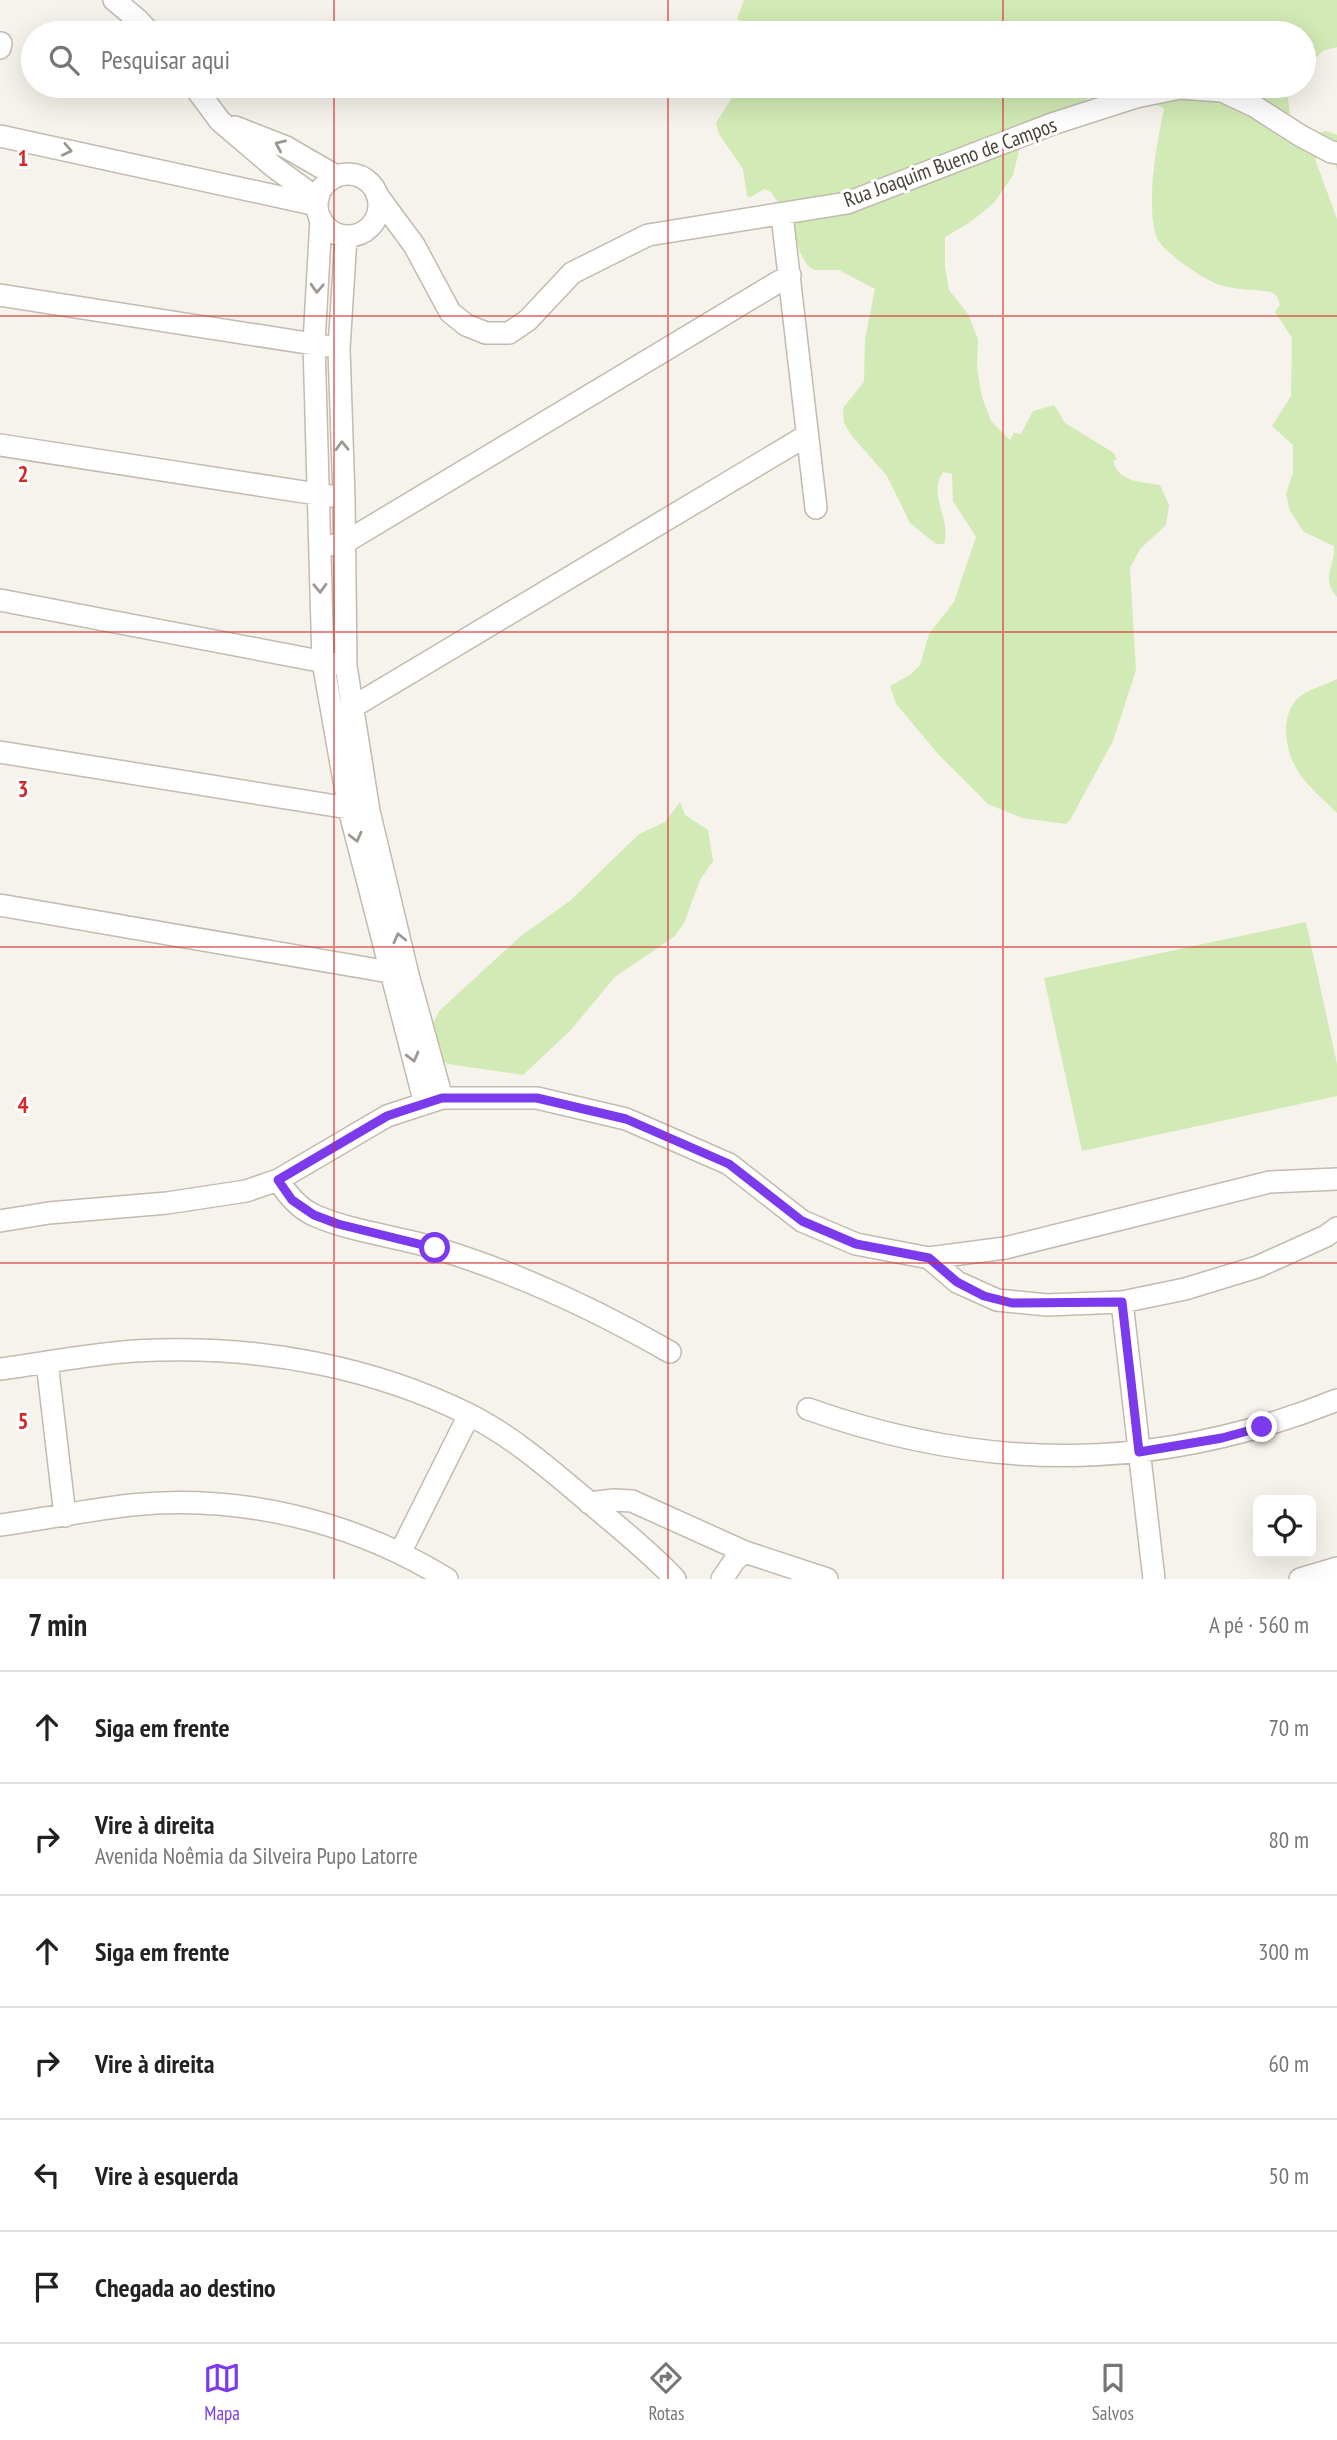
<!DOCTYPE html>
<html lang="pt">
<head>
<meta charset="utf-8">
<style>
	body { margin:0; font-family:"PT Sans Narrow",sans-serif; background:#f6f6f6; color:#222 }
	.controls { position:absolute; right:21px; bottom:21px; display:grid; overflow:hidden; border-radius:10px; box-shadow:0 7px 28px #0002 }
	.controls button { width:63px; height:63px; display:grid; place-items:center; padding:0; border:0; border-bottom:2px solid #e0e0e0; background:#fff; color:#222; font:35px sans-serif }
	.stop { position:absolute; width:21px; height:21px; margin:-16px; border:5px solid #7c3aed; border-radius:50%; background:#fff }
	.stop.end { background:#7c3aed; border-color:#fff; box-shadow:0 2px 7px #0008 }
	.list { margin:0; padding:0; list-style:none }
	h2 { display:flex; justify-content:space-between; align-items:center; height:91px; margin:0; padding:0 28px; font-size:30px }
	h2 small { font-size:23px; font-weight:400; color:#767676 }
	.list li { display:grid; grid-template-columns:46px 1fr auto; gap:21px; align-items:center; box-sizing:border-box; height:112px; padding:0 28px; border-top:2px solid #e0e0e0 }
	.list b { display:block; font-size:26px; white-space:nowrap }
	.list p { margin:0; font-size:23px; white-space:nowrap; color:#767676 }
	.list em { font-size:23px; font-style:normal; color:#767676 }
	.icon { flex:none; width:38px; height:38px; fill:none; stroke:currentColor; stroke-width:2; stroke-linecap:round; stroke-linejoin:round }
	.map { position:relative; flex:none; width:1337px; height:1579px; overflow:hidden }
	.search { position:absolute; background:#fff; box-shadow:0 7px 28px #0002; left:21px; right:21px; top:21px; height:77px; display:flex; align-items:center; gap:18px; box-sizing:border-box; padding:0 24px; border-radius:38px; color:#767676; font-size:26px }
	.sheet { height:763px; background:#fff }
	nav { display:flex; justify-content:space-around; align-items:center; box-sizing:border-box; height:98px; border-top:2px solid #e0e0e0; background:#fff; font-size:19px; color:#767676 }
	nav a { display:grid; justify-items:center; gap:4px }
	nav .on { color:#7c3aed }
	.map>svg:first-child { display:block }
	.green { fill:#d2eab5 }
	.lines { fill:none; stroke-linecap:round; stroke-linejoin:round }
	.minor-casing { stroke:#c2bbae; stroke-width:24 }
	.minor { stroke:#fff; stroke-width:21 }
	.oneway { stroke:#9c9892 }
	.route { stroke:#7c3aed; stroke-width:9 }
	.grid { fill:none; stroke:#d62828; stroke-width:2; stroke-opacity:0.55 }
	.labels { text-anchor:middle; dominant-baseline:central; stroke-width:6; stroke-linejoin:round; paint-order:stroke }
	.street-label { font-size:21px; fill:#4b4439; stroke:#fff }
	.grid-label { font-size:23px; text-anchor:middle; font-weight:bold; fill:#d62828; stroke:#fff; stroke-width:6; stroke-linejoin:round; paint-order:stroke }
</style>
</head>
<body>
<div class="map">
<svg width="1337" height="1579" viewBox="0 0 1337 1579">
	<rect width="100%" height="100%" fill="#f6f3ec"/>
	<path class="green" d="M744,0h593v47l-14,4 -19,17v-35h-541l-26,-14z
		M751,86h539l-3,5 3,23 -27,-9 39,31 25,-5 10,4v34l-6,-15 -12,-1 -4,6 22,60v378c-17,-22 -2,-27 -3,-51l-30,-14 -14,-21 -4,-17 7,-21v-28l-21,-19 19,-30 1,-58 -17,-26 5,-7 -3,-9 -6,-4c-17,-3 -38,-2 -54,-8 -15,-6 -54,-32 -60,-46 -12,-31 0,-97 7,-129l-24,-15h-29l-24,5 -24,18 -30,10 -14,24 -6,24 -19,28 -25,20 -24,14v29l4,24 19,24 10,25 -1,29 5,29 9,24 19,19 4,-7 7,1 12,-23 21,-6 11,18 49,30 3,7h-4c4,22 29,22 47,25l9,20 -3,20 -26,24 -10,19 6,102 -23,71 -43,79 -4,4 -44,-6 -34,-14 -49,-49 -43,-51 -6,-18 20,-11 10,-10 9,-31 25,-32 22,-65 -23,-36 -1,-27 -9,-2c-16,23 9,48 1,72h-8l-26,-21 -23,-47 -36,-41 -7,-12 -1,-15 21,-26 1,-43 10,-50 -36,-19h-25l-7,-5 -8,-15 -6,-26 -22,-32 -7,-3 -13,8 -4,-1 -4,-27 -24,-35 -3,-11 15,-24z
		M1337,679v134c-12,-12 -28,-25 -37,-39 -15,-21 -21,-57 -2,-76 9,-8 27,-13 39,-19z
		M680,802l5,13 23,15 5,31 -13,19 -16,43 -9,13 -60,41 -45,54 -47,44 -75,-11 -26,-17 17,-36 82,-75 50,-36 68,-66 26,-12z
		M1306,922l31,142v32l-255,55 -38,-173z"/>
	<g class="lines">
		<defs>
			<path id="minor" d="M114,0l23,19 13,14
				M0,48l1,-5
				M194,86l26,35 54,46 44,32
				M235,127l51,20 50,29
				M0,136l317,69
				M317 205a31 31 0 1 1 62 0a31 31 0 1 1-62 0Z
				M377,195l37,50 36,67 16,13 20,8h23l19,-13 44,-47 76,-38 199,-32 205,-79 84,-27 44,-9 42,3 32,15 47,30 30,16 6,1
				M782,215l34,293
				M321,219l-7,124 9,319 26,147 76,295
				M346,236l-7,113 5,149 2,168 23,145 39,164 34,123
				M0,295l326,51
				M0,445l330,51
				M334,545l10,-2 446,-268
				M0,600l335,64
				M342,711l9,-3 455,-272
				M0,752l361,58
				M0,905l401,69
				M278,1180c10,15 21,29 38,36 37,16 80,20 119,32 83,25 160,61 235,104
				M0,1221l49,-8 118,-10 79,-12 32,-11 109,-64 55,-18h95l89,21 103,45 73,57 54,23 73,14 76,-10 265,-66 67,-3
				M929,1258l28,24 40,18 50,5 75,-3 63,-13 72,-22 69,-31 11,-8
				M1122,1302l32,277
				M47,1362l18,154
				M0,1369c52,-7 105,-18 158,-19 106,-3 215,17 310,64 48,24 87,60 128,94 27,23 55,45 79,71
				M808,1409c181,64 350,63 529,-9
				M589,1503l25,-3 18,1 113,51 82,27
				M0,1525c44,-6 87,-15 131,-20 110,-11 222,16 316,74
				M400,1553l69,-138
				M722,1579l13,-19 10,-8
				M1300,1579l37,-11"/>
		</defs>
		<use href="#minor" class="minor-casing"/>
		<use href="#minor" class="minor"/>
	</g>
	<defs><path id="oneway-chevron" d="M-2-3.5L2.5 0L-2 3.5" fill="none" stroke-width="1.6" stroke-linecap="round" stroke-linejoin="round" transform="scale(1.75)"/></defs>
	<g class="oneway">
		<use href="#oneway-chevron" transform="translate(280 145) rotate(-156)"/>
		<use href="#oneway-chevron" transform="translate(67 150) rotate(12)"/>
		<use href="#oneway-chevron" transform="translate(317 288) rotate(93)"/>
		<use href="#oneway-chevron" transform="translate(342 446) rotate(-92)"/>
		<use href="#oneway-chevron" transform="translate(320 588) rotate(88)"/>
		<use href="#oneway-chevron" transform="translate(356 837) rotate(76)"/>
		<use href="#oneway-chevron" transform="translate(399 938) rotate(-103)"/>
		<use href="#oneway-chevron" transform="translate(413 1057) rotate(75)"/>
	</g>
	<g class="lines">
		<path class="route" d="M435,1248l-97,-24 -24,-9 -22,-15 -14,-20 109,-64 18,-6 37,-12h95l89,21 103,45 73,57 54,23 73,14 28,24 27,14 28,7 110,-1 17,150 83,-14 40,-11"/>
	</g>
	<path class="grid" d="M334,0v33M668,0v33M1003,0v33M334,86v1493M668,86v1493M1003,86v1493M0,316h1337M0,632h1337M0,947h1337M0,1263h1337"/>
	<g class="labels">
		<g class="street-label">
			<text transform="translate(950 162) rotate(-20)">Rua Joaquim Bueno de Campos</text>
		</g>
	</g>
	<g class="grid-label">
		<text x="23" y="166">1</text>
		<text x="23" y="482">2</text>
		<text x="23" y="797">3</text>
		<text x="23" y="1113">4</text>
		<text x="23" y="1429">5</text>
	</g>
</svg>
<div class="controls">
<button><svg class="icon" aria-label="locate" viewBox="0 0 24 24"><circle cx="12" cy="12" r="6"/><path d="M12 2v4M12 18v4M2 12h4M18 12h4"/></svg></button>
</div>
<div class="stop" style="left:435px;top:1248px"></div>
<div class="stop end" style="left:1262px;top:1427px"></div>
<div class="search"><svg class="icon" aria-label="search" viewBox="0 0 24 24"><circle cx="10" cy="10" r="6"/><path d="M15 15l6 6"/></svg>Pesquisar aqui</div>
</div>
<section class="sheet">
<h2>7 min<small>A pé · 560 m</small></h2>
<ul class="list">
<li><svg class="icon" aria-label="ahead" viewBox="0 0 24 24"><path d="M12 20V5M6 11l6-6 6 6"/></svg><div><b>Siga em frente</b></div><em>70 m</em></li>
<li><svg class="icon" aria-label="right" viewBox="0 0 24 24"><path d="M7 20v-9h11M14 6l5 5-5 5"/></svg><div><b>Vire à direita</b><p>Avenida Noêmia da Silveira Pupo Latorre</p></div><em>80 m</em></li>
<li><svg class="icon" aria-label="ahead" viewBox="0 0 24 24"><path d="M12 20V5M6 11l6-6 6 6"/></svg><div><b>Siga em frente</b></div><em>300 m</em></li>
<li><svg class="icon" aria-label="right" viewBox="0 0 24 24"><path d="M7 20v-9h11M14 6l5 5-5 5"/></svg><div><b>Vire à direita</b></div><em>60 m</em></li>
<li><svg class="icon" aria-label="left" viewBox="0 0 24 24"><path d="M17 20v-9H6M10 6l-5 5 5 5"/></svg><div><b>Vire à esquerda</b></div><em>50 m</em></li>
<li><svg class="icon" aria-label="arrive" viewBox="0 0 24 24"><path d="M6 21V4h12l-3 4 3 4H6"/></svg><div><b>Chegada ao destino</b></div></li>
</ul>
</section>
<nav>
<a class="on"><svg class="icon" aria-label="map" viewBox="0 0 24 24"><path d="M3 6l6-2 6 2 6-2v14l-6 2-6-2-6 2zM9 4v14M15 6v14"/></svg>Mapa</a>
<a><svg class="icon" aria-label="directions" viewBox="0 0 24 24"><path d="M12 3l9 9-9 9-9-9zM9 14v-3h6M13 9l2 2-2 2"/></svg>Rotas</a>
<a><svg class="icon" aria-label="saved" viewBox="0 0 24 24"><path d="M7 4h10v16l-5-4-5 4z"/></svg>Salvos</a>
</nav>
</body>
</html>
